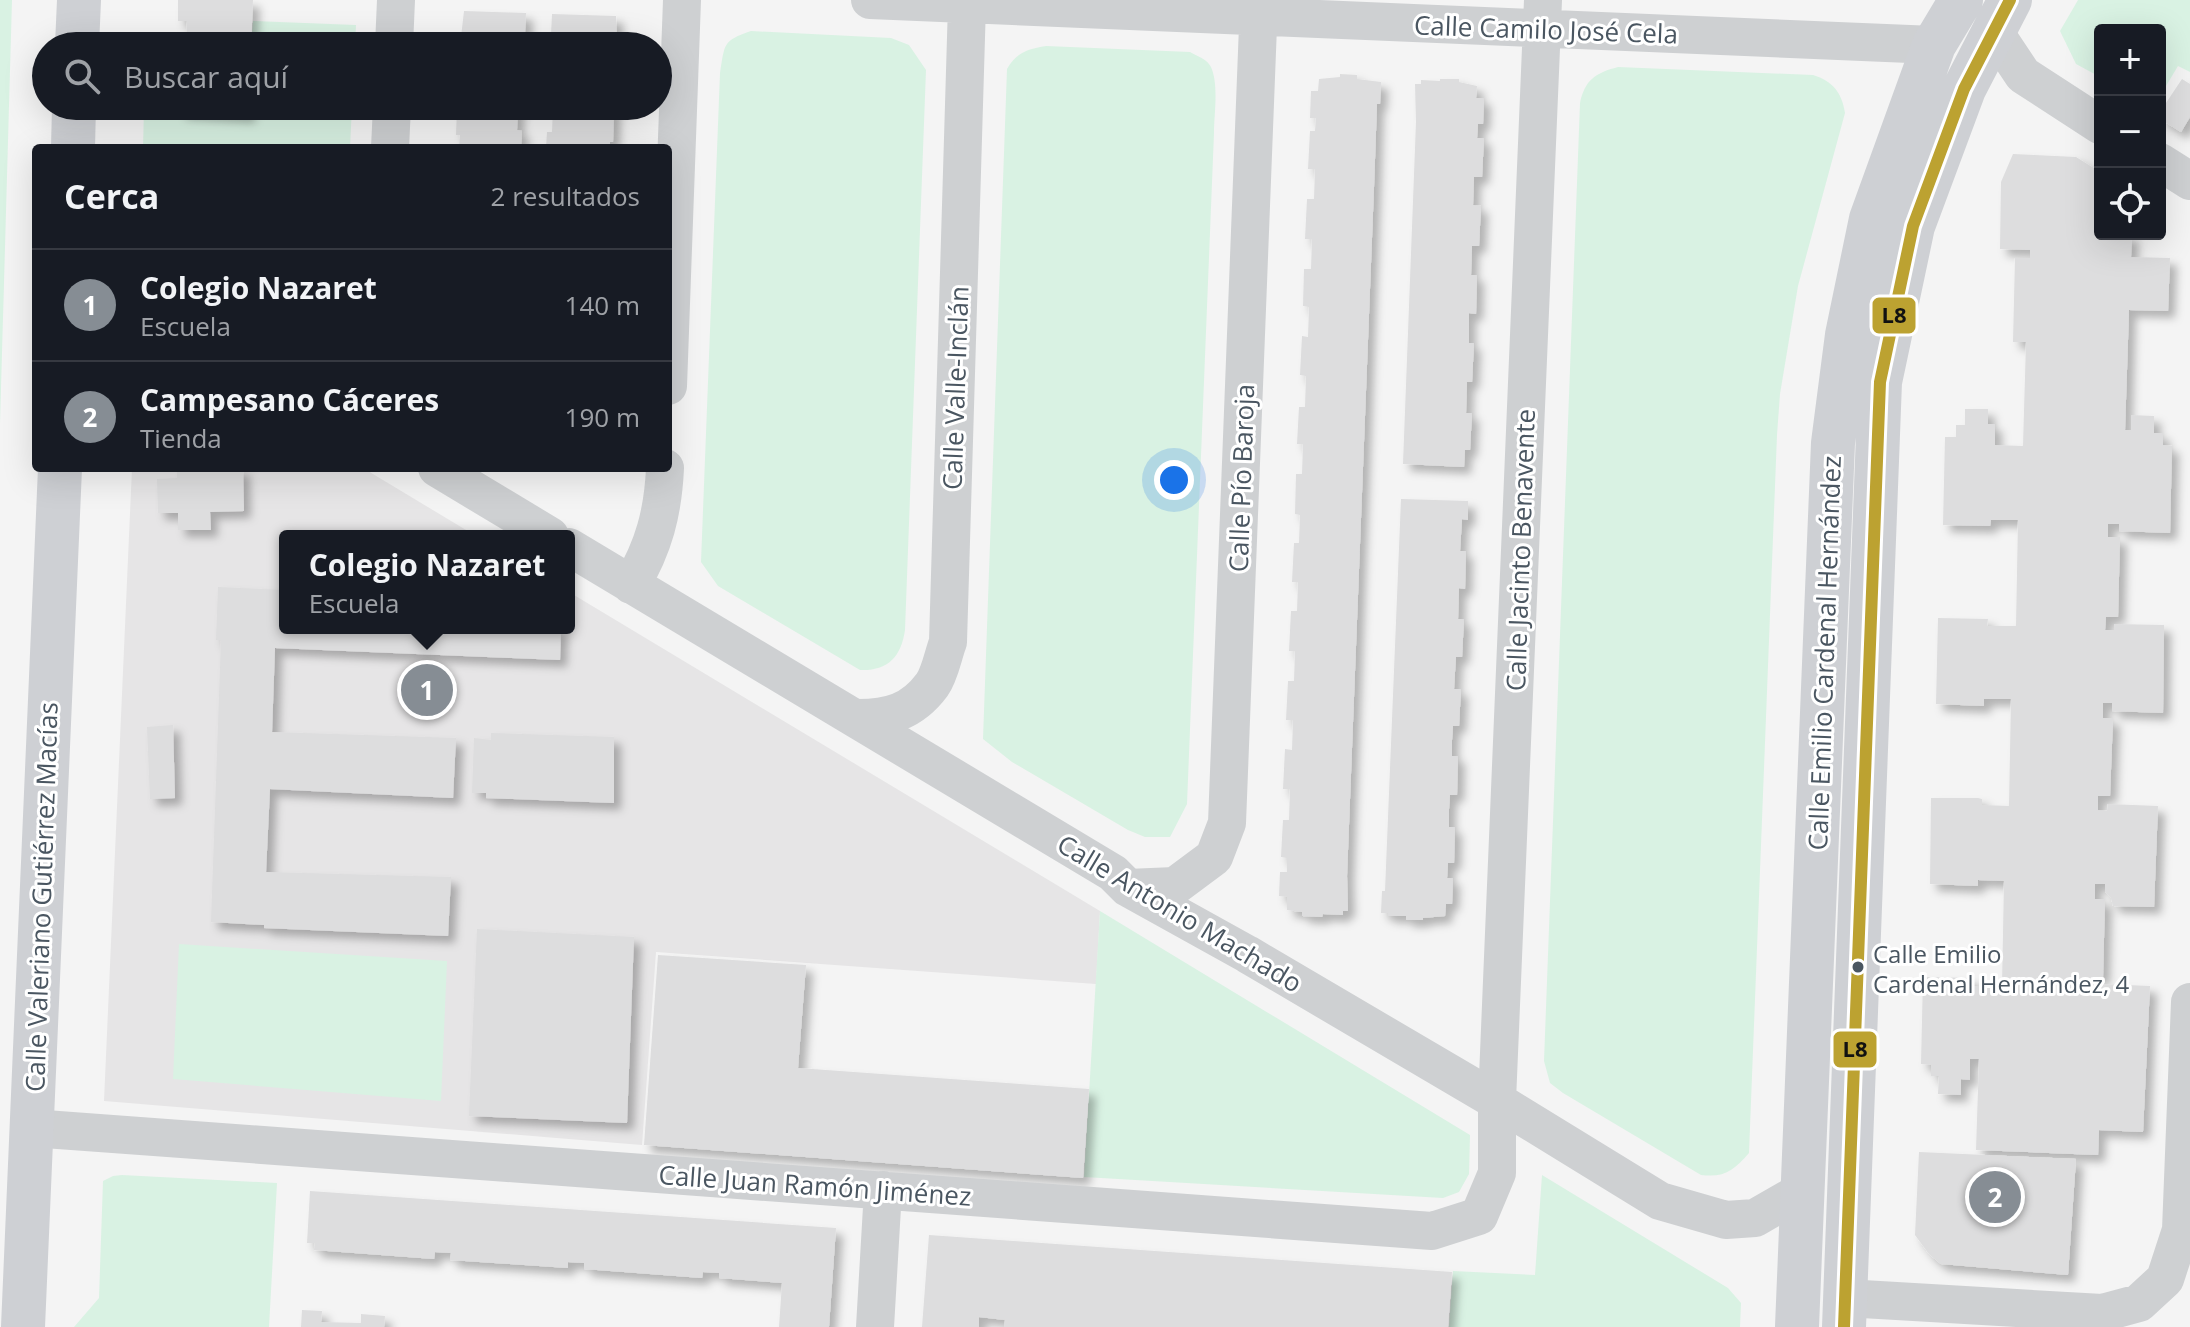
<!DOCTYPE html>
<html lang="es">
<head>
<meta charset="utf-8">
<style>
	body { margin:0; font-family:"Open Sans",sans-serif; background:#20242c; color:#f1f3f6 }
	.controls { position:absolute; right:24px; top:24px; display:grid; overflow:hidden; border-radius:8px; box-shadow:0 8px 32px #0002 }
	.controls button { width:72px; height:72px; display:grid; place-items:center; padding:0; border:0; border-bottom:2px solid #363941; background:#171b24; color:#f1f3f6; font:40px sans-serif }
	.you { position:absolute; left:1174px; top:480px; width:28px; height:28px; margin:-20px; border:6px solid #fff; border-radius:50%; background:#1a73e8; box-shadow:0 0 0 12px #1a73e833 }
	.badge { display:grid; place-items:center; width:52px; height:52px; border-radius:50%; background:#868d94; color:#fff; font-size:26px; font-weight:700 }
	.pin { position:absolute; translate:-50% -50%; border:4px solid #fff; box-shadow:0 2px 8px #0006 }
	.popup { position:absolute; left:279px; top:530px; width:296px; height:104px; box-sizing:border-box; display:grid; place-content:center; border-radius:8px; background:#171b24; filter:drop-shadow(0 2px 6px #0005); font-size:26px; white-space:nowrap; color:#9ea1a6 }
	.popup b { font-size:30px; color:#f1f3f6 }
	.popup::after { content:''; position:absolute; left:50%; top:100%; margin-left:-16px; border:16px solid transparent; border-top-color:#171b24 }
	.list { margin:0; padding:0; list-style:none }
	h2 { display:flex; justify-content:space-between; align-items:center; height:104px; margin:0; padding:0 32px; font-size:34px }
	h2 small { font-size:26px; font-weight:400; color:#9ea1a6 }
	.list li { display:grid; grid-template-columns:52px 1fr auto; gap:24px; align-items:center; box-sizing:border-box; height:112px; padding:0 32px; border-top:2px solid #363941 }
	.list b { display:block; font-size:30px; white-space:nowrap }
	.list p { margin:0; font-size:26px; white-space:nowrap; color:#9ea1a6 }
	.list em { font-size:26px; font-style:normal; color:#9ea1a6 }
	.icon { flex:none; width:44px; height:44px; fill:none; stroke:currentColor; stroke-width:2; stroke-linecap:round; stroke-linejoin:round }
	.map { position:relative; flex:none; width:2190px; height:1327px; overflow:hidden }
	.search { position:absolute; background:#171b24; box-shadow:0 8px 32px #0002; left:32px; top:32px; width:640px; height:88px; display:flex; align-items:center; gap:20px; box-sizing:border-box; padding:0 28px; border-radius:44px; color:#9ea1a6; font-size:30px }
	.panel { position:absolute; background:#171b24; box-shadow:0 8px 32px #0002; left:32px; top:144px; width:640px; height:328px; border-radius:8px }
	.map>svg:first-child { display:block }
	.education { fill:#e6e5e6 }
	.green { fill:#d9f2e3 }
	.building { fill:#ddddde; filter:url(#shadow) }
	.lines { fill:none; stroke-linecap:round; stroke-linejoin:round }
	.street { stroke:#ced0d2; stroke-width:38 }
	.secondary { stroke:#ced0d4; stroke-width:44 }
	.bus-1-casing { stroke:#fff; stroke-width:18 }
	.bus-1 { stroke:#bca231; stroke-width:12 }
	.bus-dot { fill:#4a5661; stroke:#fff; stroke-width:3 }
	.labels { text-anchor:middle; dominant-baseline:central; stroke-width:6; stroke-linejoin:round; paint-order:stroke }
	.bus-label { font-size:24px; fill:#4a5661; stroke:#fff; text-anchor:start }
	.street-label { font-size:26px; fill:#4a5661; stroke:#fff }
	.line-badge { stroke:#fff; stroke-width:3 }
	.pale-badge-label { font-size:22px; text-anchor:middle; font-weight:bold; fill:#111 }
</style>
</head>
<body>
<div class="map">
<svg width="2190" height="1327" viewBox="0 0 2190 1327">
	<defs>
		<filter id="shadow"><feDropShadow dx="7" dy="7" stdDeviation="4" flood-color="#0004"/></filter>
	</defs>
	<rect width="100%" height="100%" fill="#f4f4f4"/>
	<path class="education" d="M132,468h231l113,68h-191v92h284v-36l531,319 -4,73 -440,-32 -14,193 -538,-44z"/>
	<path class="green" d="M0,0h12l-12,424z
		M2078,0h112v72l-12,-6 -18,30v-66h-60v47l-24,-13 -16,-33z
		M253,21l103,4 -1,21h-104z
		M751,31l140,7 18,7 17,25 -21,560c-4,27 -17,41 -45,40l-142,-84 -17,-24 19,-489c5,-29 2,-32 31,-42z
		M1046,46l144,6c7,4 17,7 21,15 8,18 3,47 3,66l-27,671 -17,33h-25l-17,-7 -116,-68 -29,-23 24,-670c10,-17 21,-20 39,-23z
		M1618,67l195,8c20,6 29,18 32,38l-47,173 -18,108 -3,41 -28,718c-15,17 -24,25 -48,22l-138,-82 -13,-10 -6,-22 36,-958c5,-23 15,-30 38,-36z
		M248,106h104l-2,42h-207l1,-40 103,4z
		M1100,911l370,224 -1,39 -10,18 -16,6 -359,-21z
		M179,944l268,17 -6,140 -268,-22z
		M122,1175l155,8 -8,144h-195l25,-29 4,-117 10,-5z
		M1542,1175l186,113 13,15 -1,24h-291l4,-56 82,4z"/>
	<path class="building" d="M178,0h75l-2,46h-65l1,-25h-9z
		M464,11l62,2 -1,20h-4l-1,13h-60z
		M552,14l64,2 1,30h-62l1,-11h-5z
		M1340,74l17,1v4l24,3 -1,22h-3l-3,83 -27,689 1,35h-5v4l-20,-1 -1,3 -20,-1v-4l-15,-2v-13l-8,-1 1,-24h7v-14l-6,-1 1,-19 1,-18h6l1,-31h-7l2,-40 7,1 1,-30h-7l2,-39h6l1,-30h-6l2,-40h6l1,-29h-6l2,-39h5l1,-28 -5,-1 1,-40h6l1,-30h-6l2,-37h6l1,-31 -6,-1 2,-39 6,1 1,-30 -6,-1 1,-37h7l1,-30h-7l2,-40h7l1,-30h-7l2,-38h5l1,-13h-6l1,-27h7l1,-12 21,-2z
		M1440,79h19v3l18,4 -1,12h8l-1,26h-5l-1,14h7l-2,39h-8l-1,28 8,1 -2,40h-7l-1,29h6l-1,39 -7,-1v30h5l-2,39h-5l-1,31h6l-2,37h-5l-1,17 -61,-3 13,-342 -1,-38h6v-4l19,1z
		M2182,79l8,5v33l-9,15 -21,-13v-7z
		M179,106h70l-1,10 -69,-4z
		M457,106h61l-1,24 5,1 -1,17h-62l1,-13h-4z
		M553,106h61l-1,36h-3v6h-64l1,-16h5z
		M2013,154l63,3 24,15v62h32l-1,23 39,1 -2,53 -39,-1 -4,120h6v-15l23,1v17h9v12l9,1 -2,87 -51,-2v-7h-11v13h12l-2,80h-12l-1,13h9v-6l50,1 -1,88 -51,-2v-8h-9v15h10l-3,78h-12v14l9,1 1,-7 50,2 -4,101 -41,-1 -2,-8 -6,-6v-8h-10v15h10l-2,79 -11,-1 -1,13 11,1v-7l48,2 -7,146 -44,-2 -1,25 -122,-5 3,-91h-9v21l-9,-1v16l-23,-1 1,-18h-8v-11l-10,-1 2,-87 51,1 -1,8h29l2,-105 -26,-1v6l-48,-2 1,-86h47l4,1v6l27,1 2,-107h-27v7l-48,-2 2,-86 50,1 -1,7h29l2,-106h-27l-1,6 -47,-1 2,-88h11v-12h9v-16h23v15h7v21l28,1 3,-104h-13l2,-84h15v-8l-30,-1 1,-67z
		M177,468h66l1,43 -34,1 1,18h-33v-17h-20l-1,-34 20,-1z
		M1401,499l67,2v19l-6,-1 -2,32h6l-1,38 -6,-1 -1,31h6l-2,38h-6l-1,15 -1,17h7l-2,37h-6l-1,14v16h6l-1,39h-7l-1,14v18h6l-1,36h-6l-1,15h6l-1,26h-6l-1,12 -22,2v2h-17v-4h-18v-3h-7l1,-22h3z
		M218,587l67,3v38h276l-1,32 -285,-12 -3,84 184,6 -3,60 -183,-9 -4,83 185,5 -3,59 -184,-8v-3l-53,-3 10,-282h-5z
		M173,725l2,73 -25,1 -3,-72z
		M491,733l123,4v66l-128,-5v-5h-14l2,-55 17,2z
		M477,929l157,8 -7,186 -158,-7z
		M658,955l148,10 -8,103 291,21 -6,89 -439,-33z
		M1919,1152l157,7 -8,116 -127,-11 -12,-10 -14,-19z
		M310,1191l526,37 -7,99h-50l3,-44 -63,-5v-5l-16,-1 -1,6 -118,-9v-6l-16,-1v6l-118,-8 1,-7 -16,-1 -1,7 -120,-9 1,-7h-8z
		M929,1235l523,37 -4,55h-444l1,-7 -26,-3v10h-57z
		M302,1310l20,1 -1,11 40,1v-9l24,2 -1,11h-83z"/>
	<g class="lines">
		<path class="street" d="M870,0l1064,45
			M1993,30l30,45 77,50
			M394,46l2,-46
			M390,148l2,-42
			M2160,162l30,19
			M668,386l14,-386
			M437,468l113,68
			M569,547l544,326 15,15 119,66 250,147 163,100 66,19 29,-2 47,-27
			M631,585c23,-38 32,-73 34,-117
			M858,718c31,0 54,-6 74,-33 8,-11 11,-30 16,-43l19,-638
			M1128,888l47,-2 39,-29 13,-34 32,-823
			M31,1128l1401,103 47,-15 18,-43v-72l46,-1101
			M1845,1298l257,15 37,-10 26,-24 16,-49 9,-228
			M875,1327l8,-137"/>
		<path class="secondary" d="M77,46l2,-46
			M73,148l1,-42
			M23,1327l37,-859
			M1797,1327l36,-884 14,-108 24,-116 63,-174 27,-45
			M1844,1327l36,-945 33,-156 51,-137 46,-89"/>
		<defs>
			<path id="bus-1" d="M1844,1327l36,-945 33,-156 51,-137 46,-89"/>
		</defs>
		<use href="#bus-1" class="bus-1-casing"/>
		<use href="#bus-1" class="bus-1"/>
	</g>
	<circle class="bus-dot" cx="1858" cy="967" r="7"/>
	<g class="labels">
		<g class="bus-label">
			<text x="1873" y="953">Calle Emilio<tspan x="1873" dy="30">Cardenal Hernández, 4</tspan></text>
		</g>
		<g class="street-label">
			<text transform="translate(1546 29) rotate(2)">Calle Camilo José Cela</text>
			<text transform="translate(955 388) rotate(-88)">Calle Valle-Inclán</text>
			<text transform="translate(1241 478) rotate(-88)">Calle Pío Baroja</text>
			<text transform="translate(1520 550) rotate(-88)">Calle Jacinto Benavente</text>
			<text transform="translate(1824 653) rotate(-88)">Calle Emilio Cardenal Hernández</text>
			<text transform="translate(41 897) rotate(-88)">Calle Valeriano Gutiérrez Macías</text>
			<text transform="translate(1180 913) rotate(31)">Calle Antonio Machado</text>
			<text transform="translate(815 1185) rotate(4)">Calle Juan Ramón Jiménez</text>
		</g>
	</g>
	<g class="line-badge">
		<rect x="1871" y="296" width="46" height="39" rx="8" fill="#bca231"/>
		<rect x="1832" y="1030" width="46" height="39" rx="8" fill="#bca231"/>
	</g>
	<g class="pale-badge-label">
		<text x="1894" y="323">L8</text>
		<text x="1855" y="1057">L8</text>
	</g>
</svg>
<div class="controls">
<button>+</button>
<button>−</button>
<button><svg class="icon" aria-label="locate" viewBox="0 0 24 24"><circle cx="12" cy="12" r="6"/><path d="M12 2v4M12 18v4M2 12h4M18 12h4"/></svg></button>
</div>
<div class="you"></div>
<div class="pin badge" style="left:427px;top:690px">1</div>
<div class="popup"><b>Colegio Nazaret</b>Escuela</div>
<div class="pin badge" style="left:1995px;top:1197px">2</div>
<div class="search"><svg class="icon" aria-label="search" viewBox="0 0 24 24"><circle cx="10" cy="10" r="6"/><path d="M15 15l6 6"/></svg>Buscar aquí</div>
<section class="panel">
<h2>Cerca<small>2 resultados</small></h2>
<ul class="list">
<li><span class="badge">1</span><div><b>Colegio Nazaret</b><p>Escuela</p></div><em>140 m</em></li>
<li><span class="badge">2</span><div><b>Campesano Cáceres</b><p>Tienda</p></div><em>190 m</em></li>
</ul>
</section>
</div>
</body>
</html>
